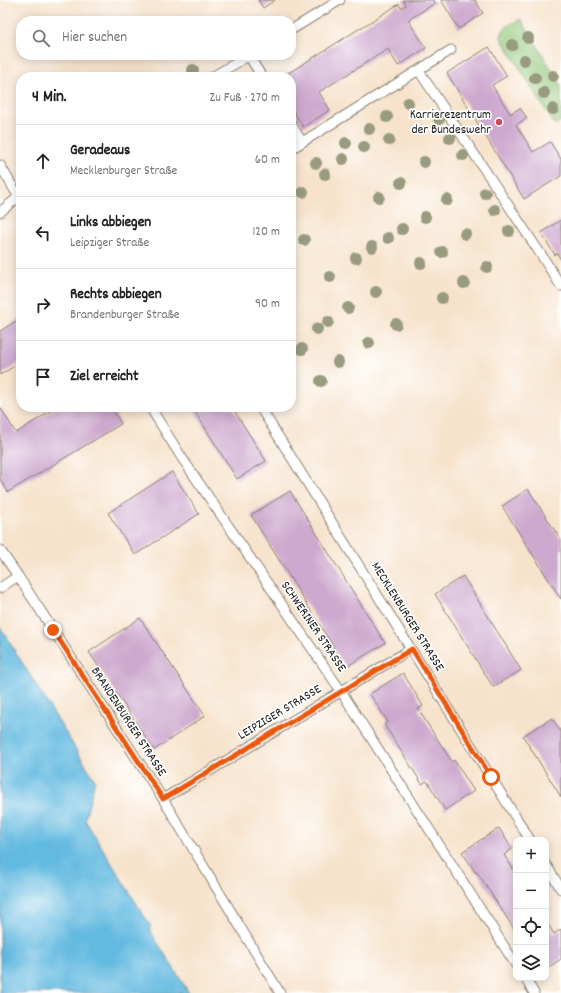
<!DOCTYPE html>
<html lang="de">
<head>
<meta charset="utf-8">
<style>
	body { margin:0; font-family:Dekko,sans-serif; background:#f2f2f2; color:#222 }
	.controls { position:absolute; right:12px; bottom:12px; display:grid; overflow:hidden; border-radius:8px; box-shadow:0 2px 10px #0003 }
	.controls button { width:36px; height:36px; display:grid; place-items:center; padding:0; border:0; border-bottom:1px solid #e0e0e0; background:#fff; color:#222; font:20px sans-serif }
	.stop { position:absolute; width:12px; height:12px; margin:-9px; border:3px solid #ea580c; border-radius:50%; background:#fff }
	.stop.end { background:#ea580c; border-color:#fff; box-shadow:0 1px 4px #0008 }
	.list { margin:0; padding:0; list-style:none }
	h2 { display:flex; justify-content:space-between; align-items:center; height:52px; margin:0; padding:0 16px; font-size:17px }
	h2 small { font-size:13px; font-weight:400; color:#767676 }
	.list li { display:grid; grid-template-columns:26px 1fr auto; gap:12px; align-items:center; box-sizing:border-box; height:72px; padding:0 16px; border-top:1px solid #e0e0e0 }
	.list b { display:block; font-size:15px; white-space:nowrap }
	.list p { margin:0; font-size:13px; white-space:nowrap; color:#767676 }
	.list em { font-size:13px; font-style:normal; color:#767676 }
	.icon { flex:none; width:22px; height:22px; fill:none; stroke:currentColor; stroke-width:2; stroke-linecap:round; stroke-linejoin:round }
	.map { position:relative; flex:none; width:561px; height:993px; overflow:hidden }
	.search { position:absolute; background:#fff; box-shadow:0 2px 10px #0003; left:16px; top:16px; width:280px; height:44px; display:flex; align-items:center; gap:10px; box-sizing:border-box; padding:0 14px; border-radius:16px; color:#767676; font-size:15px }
	.panel { position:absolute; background:#fff; box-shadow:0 2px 10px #0003; left:16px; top:72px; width:280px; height:340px; border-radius:16px }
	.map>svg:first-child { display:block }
	.green { fill:#93c779; stroke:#58724a }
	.water { fill:#64bae0; stroke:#406b7e }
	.building { fill:#cea9cf }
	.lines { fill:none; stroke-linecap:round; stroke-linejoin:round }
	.service-casing { stroke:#8a8074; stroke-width:11 }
	.service { stroke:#fff; stroke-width:9 }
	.tree { fill:#999b80 }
	.route { stroke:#ea580c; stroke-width:5 }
	.poi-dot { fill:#d1495b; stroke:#fff; stroke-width:1.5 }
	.labels { text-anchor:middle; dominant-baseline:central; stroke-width:3.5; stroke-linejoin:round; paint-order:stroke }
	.poi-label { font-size:13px; fill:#1c1c1c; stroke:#fff; text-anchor:end }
	.street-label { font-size:13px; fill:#1c1c1c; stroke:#fff }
</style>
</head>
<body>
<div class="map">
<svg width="561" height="993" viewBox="0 0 561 993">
	<rect width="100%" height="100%" fill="#fff"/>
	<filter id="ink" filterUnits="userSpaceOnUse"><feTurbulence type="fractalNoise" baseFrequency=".025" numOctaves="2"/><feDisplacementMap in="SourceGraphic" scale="8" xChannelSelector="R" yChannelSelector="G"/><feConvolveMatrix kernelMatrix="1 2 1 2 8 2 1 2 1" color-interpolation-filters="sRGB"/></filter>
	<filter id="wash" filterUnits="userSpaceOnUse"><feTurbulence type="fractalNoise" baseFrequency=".012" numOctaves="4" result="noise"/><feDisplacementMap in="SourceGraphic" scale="16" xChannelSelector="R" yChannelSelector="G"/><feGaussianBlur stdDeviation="0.9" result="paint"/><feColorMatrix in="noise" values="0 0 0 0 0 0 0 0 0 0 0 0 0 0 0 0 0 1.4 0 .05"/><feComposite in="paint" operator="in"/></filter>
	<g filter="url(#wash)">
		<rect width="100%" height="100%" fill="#f7e3cc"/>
		<path class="green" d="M521,19l40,66v36l-6,4 -54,-87c1,-12 10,-14 20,-19z"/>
		<path class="water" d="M0,627l95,153 -10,40 66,107 -2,2 40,64h-189z"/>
		<g id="blocks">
			<path class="building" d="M258,0h17l-12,8z
				M403,0h30l2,3 -27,17 18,28 -28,18 -10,-17 -69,43 11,18 -27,17 -12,-20v-30h-9l117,-73 2,4 5,-3z
				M441,0h34l8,13 -24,16z
				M489,47l18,29 -15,9 18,29 10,-6 7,10 -11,7 17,27 17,-10 11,17v17l-37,23 -77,-126z
				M561,220v40l-4,-7 -2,2 -14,-22z
				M21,318v44l-21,13v-44z
				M0,407l16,26 41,-26h54l10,17 -113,68 -8,-13z
				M192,407h40l34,54 -29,18z
				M172,472l27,42 -64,41 -27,-42z
				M528,489l33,51v59l-59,-93z
				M290,491l95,152 -39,24 -95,-152z
				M463,576l58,94 -28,17 -58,-93z
				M140,618l65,98 -51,34 -65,-98z
				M403,673l20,33 -5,3 34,53 2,-2 20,31 -29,19 -18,-29 -5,3 -38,-60 4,-2 -18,-28z
				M552,718l9,14v65l-38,-61z
				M499,828l13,21 -8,6 12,18v59l-39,-60 -1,1 -14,-21z
				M546,921l8,13 7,-5v30l-15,10z"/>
		</g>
	</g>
	<g filter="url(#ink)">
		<use href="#blocks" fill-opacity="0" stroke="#8a8074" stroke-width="1"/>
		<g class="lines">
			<defs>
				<path id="service" d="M291,30l49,-30
					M249,56l13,21
					M419,71l123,185 19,30
					M212,77l38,-22
					M291,124l11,18
					M291,149l160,-99
					M0,165l21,36
					M0,212l21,-17
					M150,407l32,51 159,233 175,274
					M260,407l270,433
					M0,550l18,26 145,223 117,194
					M0,588l18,-12
					M163,799l248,-150
					M546,865l15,24
					M525,978l9,15"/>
			</defs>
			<use href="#service" class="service-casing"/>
			<use href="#service" class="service"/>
		</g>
		<g class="tree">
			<circle cx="528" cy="38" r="6"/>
			<circle cx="512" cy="45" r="6"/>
			<circle cx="524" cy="60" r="6"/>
			<circle cx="193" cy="70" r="6"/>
			<circle cx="553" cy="76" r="6"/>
			<circle cx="535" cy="78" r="6"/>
			<circle cx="544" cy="93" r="6"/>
			<circle cx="408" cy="103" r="6"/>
			<circle cx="553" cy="109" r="6"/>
			<circle cx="387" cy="117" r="6"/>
			<circle cx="439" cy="119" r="6"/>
			<circle cx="369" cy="129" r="6"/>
			<circle cx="450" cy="138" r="6"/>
			<circle cx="389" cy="140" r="6"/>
			<circle cx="346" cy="143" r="6"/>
			<circle cx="364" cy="147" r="6"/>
			<circle cx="463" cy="155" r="6"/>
			<circle cx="343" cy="159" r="6"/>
			<circle cx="424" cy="162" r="6"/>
			<circle cx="316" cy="163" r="6"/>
			<circle cx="325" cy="174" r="6"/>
			<circle cx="401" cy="183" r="6"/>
			<circle cx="303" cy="192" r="6"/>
			<circle cx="485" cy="193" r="6"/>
			<circle cx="379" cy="197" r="6"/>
			<circle cx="447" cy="200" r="6"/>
			<circle cx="495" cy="210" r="6"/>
			<circle cx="425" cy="217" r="6"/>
			<circle cx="402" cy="229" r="6"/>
			<circle cx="509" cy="231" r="6"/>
			<circle cx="465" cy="234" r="6"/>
			<circle cx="388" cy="238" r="6"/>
			<circle cx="304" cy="240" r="6"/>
			<circle cx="372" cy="247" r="6"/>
			<circle cx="442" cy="252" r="6"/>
			<circle cx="356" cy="258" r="6"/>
			<circle cx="421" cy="263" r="6"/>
			<circle cx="487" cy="267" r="6"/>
			<circle cx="330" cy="277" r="6"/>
			<circle cx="464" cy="283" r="6"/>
			<circle cx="376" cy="292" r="6"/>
			<circle cx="442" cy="298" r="6"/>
			<circle cx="348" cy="308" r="6"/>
			<circle cx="328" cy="322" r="6"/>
			<circle cx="396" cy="324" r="6"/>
			<circle cx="317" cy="329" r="6"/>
			<circle cx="369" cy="343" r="6"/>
			<circle cx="302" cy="349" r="6"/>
			<circle cx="338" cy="362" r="6"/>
			<circle cx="321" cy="381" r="6"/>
		</g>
	</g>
	<g class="lines" filter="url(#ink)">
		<path class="route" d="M53,630l110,169 249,-150 79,128"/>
	</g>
	<circle class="poi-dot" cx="499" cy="122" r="4"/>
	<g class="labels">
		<g class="poi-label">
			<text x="491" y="115">Karrierezentrum<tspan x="491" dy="15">der Bundeswehr</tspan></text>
		</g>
		<g class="street-label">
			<text transform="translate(407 617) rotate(58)">MECKLENBURGER STRASSE</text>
			<text transform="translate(313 627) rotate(56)">SCHWERINER STRASSE</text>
			<text transform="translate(280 713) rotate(-31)">LEIPZIGER STRASSE</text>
			<text transform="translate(128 722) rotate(57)">BRANDENBURGER STRASSE</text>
		</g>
	</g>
</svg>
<div class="controls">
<button>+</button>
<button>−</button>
<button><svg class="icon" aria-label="locate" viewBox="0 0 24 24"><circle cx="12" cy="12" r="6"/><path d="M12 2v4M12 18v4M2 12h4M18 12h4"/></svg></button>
<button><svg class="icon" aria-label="layers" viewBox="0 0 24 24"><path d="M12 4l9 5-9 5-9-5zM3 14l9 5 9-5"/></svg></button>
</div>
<div class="stop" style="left:491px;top:777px"></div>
<div class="stop end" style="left:53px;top:630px"></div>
<div class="search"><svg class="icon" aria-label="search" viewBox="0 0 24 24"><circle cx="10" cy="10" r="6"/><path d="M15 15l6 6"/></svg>Hier suchen</div>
<section class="panel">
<h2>4 Min.<small>Zu Fuß · 270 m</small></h2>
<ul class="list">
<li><svg class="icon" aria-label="ahead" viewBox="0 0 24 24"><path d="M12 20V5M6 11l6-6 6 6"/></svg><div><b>Geradeaus</b><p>Mecklenburger Straße</p></div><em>60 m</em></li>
<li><svg class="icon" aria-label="left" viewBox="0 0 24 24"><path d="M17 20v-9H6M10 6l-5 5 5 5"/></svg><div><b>Links abbiegen</b><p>Leipziger Straße</p></div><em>120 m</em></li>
<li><svg class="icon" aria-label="right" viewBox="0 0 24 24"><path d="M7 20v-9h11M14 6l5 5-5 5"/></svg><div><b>Rechts abbiegen</b><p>Brandenburger Straße</p></div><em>90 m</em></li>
<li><svg class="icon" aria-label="arrive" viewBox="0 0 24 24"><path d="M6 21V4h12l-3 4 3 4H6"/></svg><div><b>Ziel erreicht</b></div></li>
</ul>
</section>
</div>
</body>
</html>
